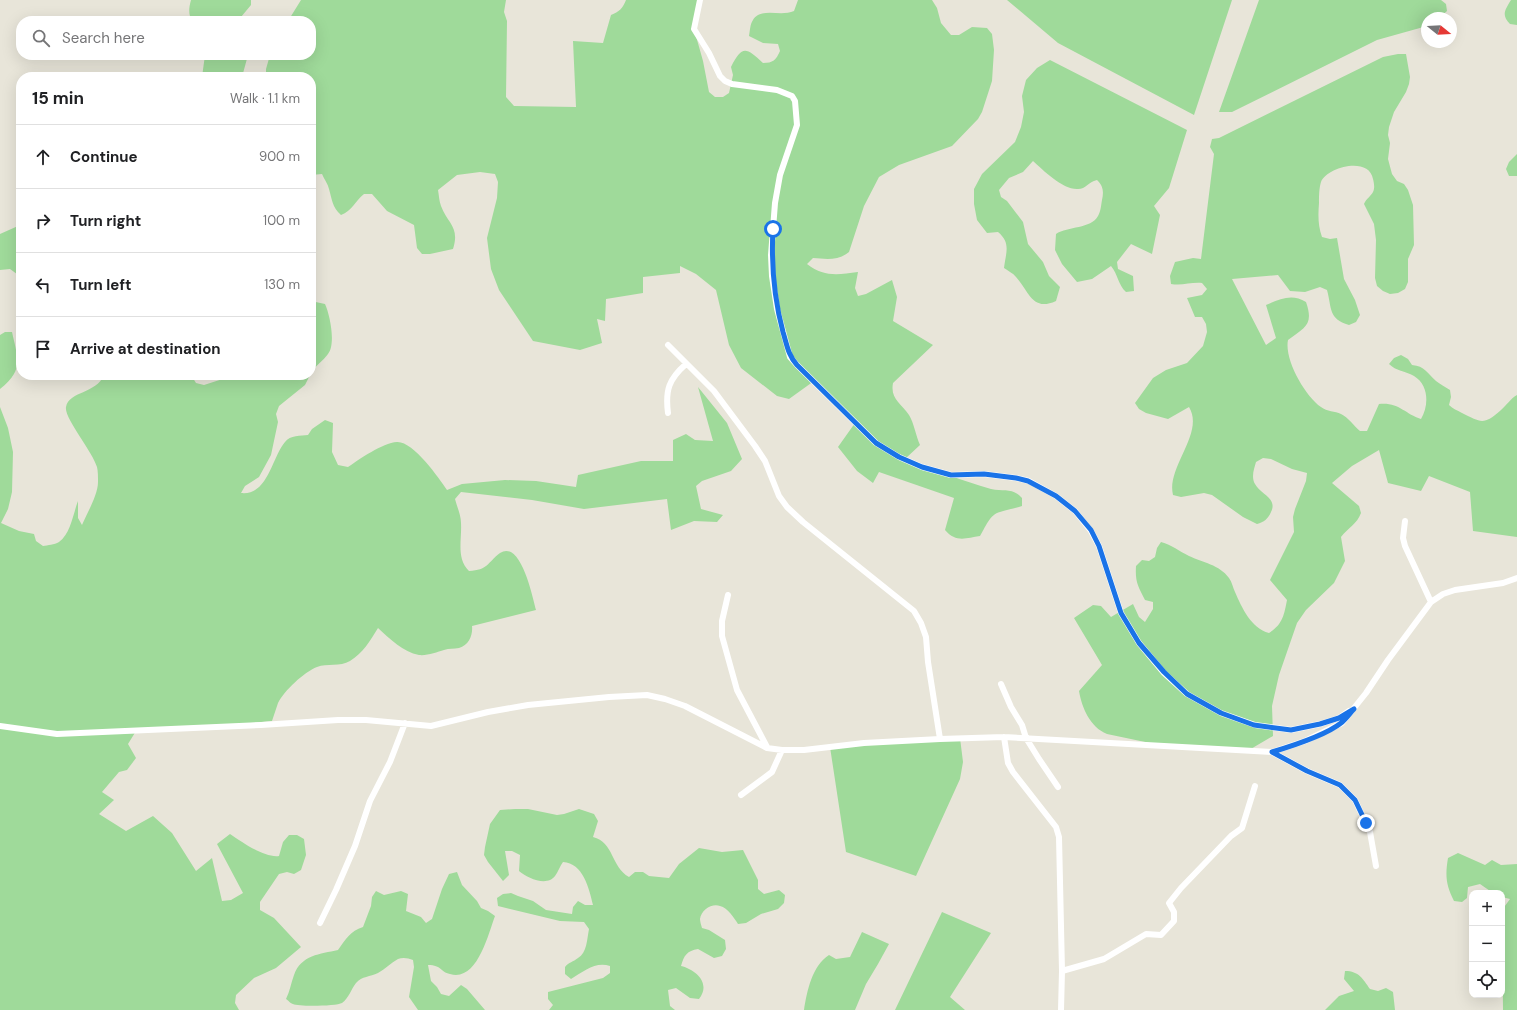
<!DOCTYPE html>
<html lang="en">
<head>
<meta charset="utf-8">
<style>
	body { margin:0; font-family:"DM Sans",sans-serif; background:#f6f6f6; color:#202124 }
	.controls { position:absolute; right:12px; bottom:12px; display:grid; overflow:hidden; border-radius:8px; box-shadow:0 4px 16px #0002 }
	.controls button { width:36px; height:36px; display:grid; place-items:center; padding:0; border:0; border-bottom:1px solid #e0e0e0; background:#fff; color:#202124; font:20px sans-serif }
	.compass { position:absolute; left:1421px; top:12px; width:36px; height:36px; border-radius:50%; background:#fff; box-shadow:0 4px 16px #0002; rotate:108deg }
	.stop { position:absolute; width:12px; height:12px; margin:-9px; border:3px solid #1a73e8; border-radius:50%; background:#fff }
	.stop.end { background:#1a73e8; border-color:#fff; box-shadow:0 1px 4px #0008 }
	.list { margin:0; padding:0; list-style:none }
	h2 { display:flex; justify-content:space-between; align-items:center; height:52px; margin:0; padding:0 16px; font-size:17px }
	h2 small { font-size:13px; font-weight:400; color:#757577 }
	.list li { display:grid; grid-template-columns:26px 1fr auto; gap:12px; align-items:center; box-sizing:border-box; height:64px; padding:0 16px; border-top:1px solid #e0e0e0 }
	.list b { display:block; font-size:15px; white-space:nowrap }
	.list em { font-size:13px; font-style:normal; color:#757577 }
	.icon { flex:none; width:22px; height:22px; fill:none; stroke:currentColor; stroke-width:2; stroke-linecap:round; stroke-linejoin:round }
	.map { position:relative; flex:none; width:1517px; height:1010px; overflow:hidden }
	.search { position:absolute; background:#fff; box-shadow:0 4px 16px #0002; left:16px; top:16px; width:300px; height:44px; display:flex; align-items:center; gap:10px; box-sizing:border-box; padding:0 14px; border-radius:16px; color:#757577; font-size:15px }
	.panel { position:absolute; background:#fff; box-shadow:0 4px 16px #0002; left:16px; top:72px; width:300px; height:308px; border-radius:16px }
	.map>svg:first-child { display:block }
	.green { fill:#9fda9a }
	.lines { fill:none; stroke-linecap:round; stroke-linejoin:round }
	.minor { stroke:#fff; stroke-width:6 }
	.route { stroke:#1a73e8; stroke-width:5 }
</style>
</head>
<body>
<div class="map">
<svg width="1517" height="1010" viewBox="0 0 1517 1010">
	<rect width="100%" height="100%" fill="#e8e5d9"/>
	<path class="green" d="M191,0h60v5l-10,12 -1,4h-48c-4,-7 -3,-14 -1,-21z
		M301,0h205l-2,12 3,9 -1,76 8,9 62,1 -3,-66 30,2 8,-28c8,-3 12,-7 15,-15h74l-6,29 9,32 6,31 6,5h8l6,-4 4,-18 -2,-8c11,-22 15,-20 32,-4 10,0 13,-3 17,-12l-2,-7 -15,-1 -14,-7c1,-5 1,-12 4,-16 7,-13 28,-3 41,-9l4,-11h134l5,8 4,15 10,12h8l13,-8 15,1 5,6 2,16 -2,31 -10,31 -4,7 -26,27 -53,19 -20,12 -15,29 -15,46c-11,9 -23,7 -36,6l-6,6c17,13 30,11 51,8l-3,16 3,8 8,-2 26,-14 5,17 -4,24 40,24 -40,38c-3,16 8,20 16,32 5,8 7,21 11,30l-15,14c29,10 57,22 86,30 13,3 21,-2 31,9v8c-8,3 -14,3 -22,6 -10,2 -15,16 -20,24 -14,2 -24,7 -35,-6l9,-32 -75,-26 -6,11 -16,-12 -19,-24 17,-24 -41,-42 -25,18 -12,-3 -36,-28 -12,-23 -13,-55 -20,-16 -16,-8v7l-37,4v16l-37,6 -1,22 -8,-2 5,24 -22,7 -47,-9 -34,-51 -8,-21 -4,-31 10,-40 1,-16 -3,-8 -15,-2 -23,3 -19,15c1,5 1,11 3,16 7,18 19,21 12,43l-23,5h-8l-5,-6 -3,-23 -27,-14 -15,-17h-8c-9,7 -12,17 -23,21 -9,-8 -9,-16 -12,-26 -1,-5 -5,-10 -7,-15l-11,1v-98h-45v-8l4,-14h41v-34h-23z
		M1007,0h225l-38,115 -136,-72z
		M1259,0h182l5,4 1,7 -8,7h-12v8l-50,14 -145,72h-13z
		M1511,0h6v25l-7,-1c-9,-9 -5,-14 1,-24z
		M1398,54h8l4,23 -1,7 -3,8 -12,20 -5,15 -1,8 2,8 -2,16 4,15 5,7 7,3 4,6 5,15 1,40 -6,14v23l-3,7 -7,4 -8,1 -7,-3 -6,-5 -2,-8 1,-38 -2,-16 -10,-20c2,-5 7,-8 9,-12 2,-4 1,-9 0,-13 -4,-23 -46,-12 -52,3 -2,6 -2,15 -2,21 -1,12 -1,23 3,34l8,2 7,-1 7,41 11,21 5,15 -4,7 -7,3c-21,-6 -17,-17 -22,-35l-7,-3 -15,5 -15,-1 -12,-16 -46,4 34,66 10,-7 -10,-33c14,-6 26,-12 40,-3 8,23 -1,25 -18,38 -4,19 17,56 33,67 6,5 14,4 20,7 7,3 13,12 19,17h7l12,-27c20,-2 26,10 42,15 8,-13 8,-34 -7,-43 -9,-5 -18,-5 -25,-12l5,-6 7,-3 7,4 4,6c13,1 15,8 24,16 4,3 9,6 14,9l1,7 -2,8c4,4 8,5 13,8 19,9 21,13 39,-3 6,-5 9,-11 16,-15v142l-44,-6 -3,-39 -41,-16 -8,15 -33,-8 -9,-33 -27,16 -20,17 27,23 2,7c-4,11 -13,15 -20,24l4,24 -11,22 -28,27 -9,13 -18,52 -7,31 1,30 -24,14 -80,-3 -62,-13c-17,-7 -25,-26 -28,-43l23,-26 -28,-47 19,-13 8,1 10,11 22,-13 6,13 6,5 8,-13v-7l-8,-2c-7,-14 -10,-18 -9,-34l6,-6 7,1 6,-4 2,-9 4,-6c11,3 18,9 28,14 13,6 31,9 40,22 3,4 4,10 6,14 7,16 16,36 34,41 14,-9 15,-18 18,-33l-17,-20 24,-48 -1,-15 2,-8 11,-28 1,-8 -15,-4 -21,-10 -8,-1 -7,4c-2,7 -5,15 -1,22 5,10 23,14 16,28 -3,7 -7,10 -14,12l-14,-7 -31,-22 -8,-2 -23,4 -8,-2c-7,-28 32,-62 16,-88l-21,12 -22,-6 -7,-4 -4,-6 18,-25 13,-8 21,-7 16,-17 4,-14 -1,-8 -4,-7h-7l-8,-19 15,-3 5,-6 -5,-6c-11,-1 -20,3 -31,1l-1,-8 5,-14 18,-4 8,1 13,-105 -4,-7 2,-8 7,-1 164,-81z
		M205,55h43l-6,22h-40z
		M1050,60l137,70 -18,58 -15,18 6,9 -8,39 -21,-10 -14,18 1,7 15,7 1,15 -8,1c-8,-7 -8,-18 -15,-26l-19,13 -15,3 -15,-18 -7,-14 1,-16c12,-8 35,-5 42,-18 3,-5 3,-11 4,-16 2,-9 1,-14 -5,-20 -9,2 -11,9 -19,9 -15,1 -35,-19 -45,-28l-10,11 -14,6 -10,12 2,7 6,4 16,21 5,22 15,18 6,14 11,11 -4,14c-24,11 -27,-10 -40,-24 -3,-4 -8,-6 -12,-9 2,-16 7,-25 -6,-36l-11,1 -10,-13 -3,-16v-15l8,-15 33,-32 6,-15 3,-15 -2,-16 4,-16 11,-12z
		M1517,154v22h-8l-3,-7 3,-7z
		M18,226l3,1v50l-11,-8 -10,1v-36z
		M311,301l14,3c5,11 11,40 3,50 -5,7 -13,12 -17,19z
		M5,332h7c6,27 12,38 -12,57v-54z
		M104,375h87l5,8 8,2 31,-10h75l-5,10 -26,21 -3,8 2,8 -7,33 -12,22 -14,9 -4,7c27,3 31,-36 44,-51 5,-7 16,-6 23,-7l4,-6 13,-9 8,3 -1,29 6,13 10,2c12,-8 34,-24 49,-25 16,-1 42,36 50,48l15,-6 43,-4 31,1 40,6 2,-12 63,-14h32v-21l13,-6 9,6 18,1 -15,-54 29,36 15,36 -11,12 -29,10 -6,5 5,23 22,6 -6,7 -23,-1 -23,9 -4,-31 -83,10 -52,-9 -71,-8 -6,7c2,8 6,16 6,24 1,17 -5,35 8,48 19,-1 18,-8 31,-18 21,-14 33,46 36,57l-64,16c1,9 -3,19 -13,22 -5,1 -10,0 -15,2 -7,2 -17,6 -25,5 -16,-3 -29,-16 -41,-27 -8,13 -15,25 -28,33 -10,6 -23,2 -33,6 -13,5 -33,24 -39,36 -2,6 -4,12 -6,18l-72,7 -64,3 -8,13 8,14 -9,12 -8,2 -17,20 12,8 -15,14 27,17 27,-15 19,17 24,38 16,-13 10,43 9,-1 12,-7 -26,-49 13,-10c12,8 34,24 49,22l4,-14 6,-7h8l7,4 2,16 -5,15 -7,4 -7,-2 -8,2 -19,28v8l14,8 27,29 -25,21 -22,10 -18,17 -1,8 4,7h-239v-603l8,21 5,24 -1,40 -4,17 -7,14 18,8 15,3 2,7 7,5c5,-1 11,-1 16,-4 12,-9 14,-28 19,-41v17l4,7c5,-12 16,-30 16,-43 0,-5 0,-11 -1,-15 -4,-15 -33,-49 -31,-60 3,-16 30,-13 38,-32z
		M960,738l3,24 -3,17 -44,97 -70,-24 -16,-105z
		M515,809h13l29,6 7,-1 15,-5 15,5 4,7 -5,16c21,5 18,30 36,40l6,-5h8l6,4 20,2 10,-14 20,-16 23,4 21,-2 15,30v9l6,5 15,-4 6,5 -1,8 -6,6 -17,5 -15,9 -8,1c-4,-6 -10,-16 -18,-18 -8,-3 -19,4 -20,13 0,2 1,6 2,9l7,2 16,10 1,9 -4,7 -8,2 -16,-9c-11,2 -14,6 -17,17 16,4 30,18 18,33l-9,-1 -14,-10 -8,2 2,16 5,4h-126l4,-5 -5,-6v-7l55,-14 7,-5v-7c-14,-5 -26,5 -39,13l-6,-5v-7c4,-5 8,-5 13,-9 9,-5 9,-19 11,-29l-5,-7 -24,-1 -62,-15 -1,-8 6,-4 8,-1 7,3 15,5 13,9 26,4 1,-7 5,-6 7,4h8c-4,-17 -10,-42 -30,-43 -3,4 -5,10 -8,14 -8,11 -28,2 -36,-5l1,-16 -8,-4h-7l4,24 -6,6 -15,-19 -4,-7 1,-8 5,-23 10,-14z
		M1458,853l27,12 7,-5 9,5 16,-1v146h-14l-1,-100 8,-11 -8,-2v-4h-9l-13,-9 -12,3 -1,11 -5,4 -8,-1c-8,-16 -9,-25 -6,-43z
		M457,872l5,13 15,16 4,7 7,3 7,5c-7,19 -18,66 -45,58 -10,-2 -8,-9 -22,-9l3,16 6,6 4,7 8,2 12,-11 6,4 18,21h-67l-9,-13 5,-30 -1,-7c-5,-2 -10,-3 -15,-1 -7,4 -13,10 -20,14 -8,4 -16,3 -22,10 -5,6 -7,15 -14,20 -5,3 -43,4 -49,1 -2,0 -5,-4 -7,-5 4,-8 5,-16 8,-24 7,-20 26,-21 44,-25 8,-11 12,-19 25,-23l8,-21 1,-9 4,-6 8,4 17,-4 7,3 -2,17 15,6 5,6 6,-4 10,-30 7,-15z
		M942,912l49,21 -41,64 15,13h-70z
		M862,932l27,12 -11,20 -12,20 -11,26h-51c3,-19 8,-44 25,-55l7,4 14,-2z
		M1345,971c14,0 18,8 25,18l8,2 8,-3 7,4 2,18h-70l14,-14 15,-5 -10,-12z"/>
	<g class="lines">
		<path class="minor" d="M700,0l-6,29 15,24 11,23 5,5 7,3 45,6 15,6 3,5 2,24 -17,50 -5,28 -4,52 1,21 5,33 13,48 7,8 79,78 23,14 23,10 29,8 33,-1 32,4 13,3 27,15 19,15 16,20 8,15 22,67 18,30 25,30 23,21 34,19 34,12 36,5 29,-6 19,-6 10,-7
			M668,345l46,46 41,55 10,15 14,35 8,11 16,15 111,89 7,12 5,14 2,25 12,77
			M668,413c-3,-23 1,-34 18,-49
			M1405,521l-2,17 2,8 26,56
			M728,595l-6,26v15l15,54 30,57
			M1001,684l10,23 11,18 4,13 13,21 19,28
			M0,726l57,8 204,-9 77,-5h28l65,6 57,-14 40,-7 81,-8 38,-2 18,4 20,7 82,42 15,2h22l60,-7 76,-4 64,-2 268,15 33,-11 37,-18 24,-30 22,-33 43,-58 12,-8 12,-4 48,-7 14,-5
			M1004,737l4,26 5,9 43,55 3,10 3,134 -1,39
			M1272,752l35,19 33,14 15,15 15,32 6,34
			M741,795l31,-23 10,-22
			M320,923l16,-33 19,-44 15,-45 20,-39 15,-39
			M1062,971l42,-12 42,-25 15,1 13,-14v-9l-5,-9 12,-15 50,-52 11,-8 13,-42"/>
	</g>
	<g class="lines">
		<path class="route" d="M773,229c-2,36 1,69 10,103 4,13 5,23 14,33l79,78 23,14 23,10 29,8 33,-1 32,4 12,3 28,15 19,15 16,19 8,16 22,67 18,30 25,29 23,22 34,19 33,12 37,5 29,-6 19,-6 15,-9c-4,4 -8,10 -13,14 -15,12 -49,23 -69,29l35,19 33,14 15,15 11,23"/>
	</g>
</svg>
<div class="controls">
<button>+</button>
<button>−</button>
<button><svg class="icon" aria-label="locate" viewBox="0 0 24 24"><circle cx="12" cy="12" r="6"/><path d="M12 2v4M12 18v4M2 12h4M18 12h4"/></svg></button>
</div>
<svg class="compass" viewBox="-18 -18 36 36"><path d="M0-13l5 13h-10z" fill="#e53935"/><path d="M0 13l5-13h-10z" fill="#757577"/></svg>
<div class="stop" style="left:773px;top:229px"></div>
<div class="stop end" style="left:1366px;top:823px"></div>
<div class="search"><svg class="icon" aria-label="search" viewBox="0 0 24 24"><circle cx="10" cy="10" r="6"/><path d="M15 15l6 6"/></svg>Search here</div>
<section class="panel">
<h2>15 min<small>Walk · 1.1 km</small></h2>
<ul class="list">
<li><svg class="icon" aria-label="ahead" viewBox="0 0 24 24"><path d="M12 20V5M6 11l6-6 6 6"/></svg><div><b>Continue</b></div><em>900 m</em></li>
<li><svg class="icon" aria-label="right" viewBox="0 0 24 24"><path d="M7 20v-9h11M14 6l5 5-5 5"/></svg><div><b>Turn right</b></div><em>100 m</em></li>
<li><svg class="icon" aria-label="left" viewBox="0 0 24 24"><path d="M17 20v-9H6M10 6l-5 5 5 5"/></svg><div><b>Turn left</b></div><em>130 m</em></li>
<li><svg class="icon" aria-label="arrive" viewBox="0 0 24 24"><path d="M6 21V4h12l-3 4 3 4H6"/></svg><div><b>Arrive at destination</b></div></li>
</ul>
</section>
</div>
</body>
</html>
